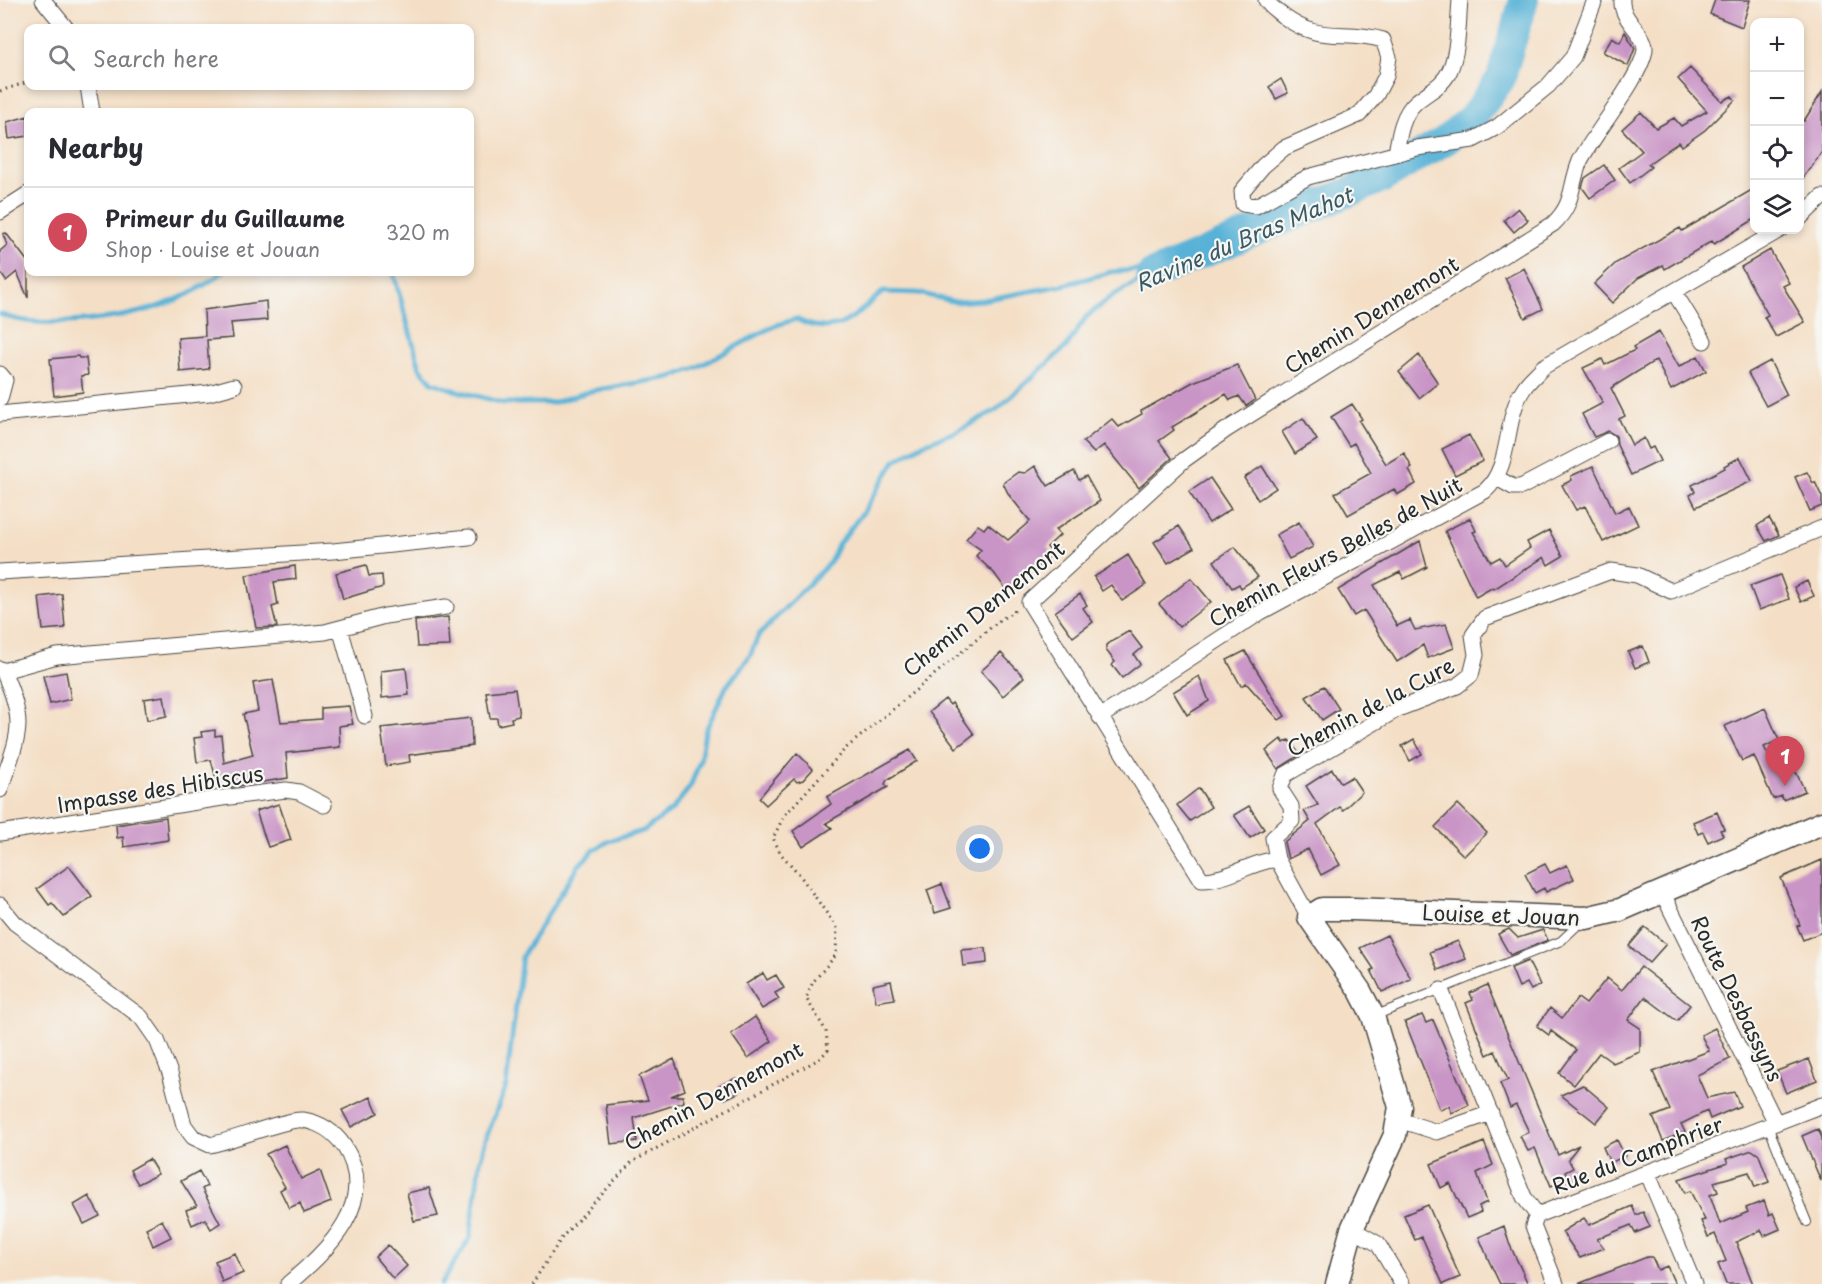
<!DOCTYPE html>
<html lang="en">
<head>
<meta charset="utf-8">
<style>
	body { margin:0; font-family:"Playpen Sans",sans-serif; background:#f7f7f7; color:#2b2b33 }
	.controls { position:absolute; right:18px; top:18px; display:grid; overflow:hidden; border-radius:12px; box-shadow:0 3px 9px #0003 }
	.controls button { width:54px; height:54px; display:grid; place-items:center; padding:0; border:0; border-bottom:2px solid #e1e1e2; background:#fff; color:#2b2b33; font:30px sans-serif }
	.you { position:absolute; left:980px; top:849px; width:21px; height:21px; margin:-15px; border:4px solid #fff; border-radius:50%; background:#1a73e8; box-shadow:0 0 0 9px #1a73e833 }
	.badge { display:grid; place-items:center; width:39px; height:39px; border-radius:50%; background:#d1495b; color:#fff; font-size:20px; font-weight:700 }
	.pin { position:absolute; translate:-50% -50px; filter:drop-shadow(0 2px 3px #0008) }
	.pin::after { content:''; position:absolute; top:32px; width:21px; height:18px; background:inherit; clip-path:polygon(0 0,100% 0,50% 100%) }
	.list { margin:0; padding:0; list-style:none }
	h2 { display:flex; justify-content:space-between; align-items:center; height:78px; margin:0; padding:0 24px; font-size:26px }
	h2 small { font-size:20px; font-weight:400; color:#7c7c81 }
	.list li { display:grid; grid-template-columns:39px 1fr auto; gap:18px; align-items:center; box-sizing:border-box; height:90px; padding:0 24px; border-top:2px solid #e1e1e2 }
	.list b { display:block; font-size:22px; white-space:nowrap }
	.list p { margin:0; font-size:20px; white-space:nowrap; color:#7c7c81 }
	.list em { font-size:20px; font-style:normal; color:#7c7c81 }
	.icon { flex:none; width:33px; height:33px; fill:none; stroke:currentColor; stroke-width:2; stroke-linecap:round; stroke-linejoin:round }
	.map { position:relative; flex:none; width:1822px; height:1284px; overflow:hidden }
	.search { position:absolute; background:#fff; box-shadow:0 3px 9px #0003; left:24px; top:24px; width:450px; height:66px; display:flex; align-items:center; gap:15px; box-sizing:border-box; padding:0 21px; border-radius:12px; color:#7c7c81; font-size:22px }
	.panel { position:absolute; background:#fff; box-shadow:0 3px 9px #0003; left:24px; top:108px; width:450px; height:168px; border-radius:12px }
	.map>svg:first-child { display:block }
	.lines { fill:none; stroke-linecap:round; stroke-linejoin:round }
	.stream { stroke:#59b2d7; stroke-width:5 }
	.river { stroke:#59b2d7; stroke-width:30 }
	.building { fill:#c994c6 }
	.service-casing { stroke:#494642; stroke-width:10 }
	.minor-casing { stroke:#494642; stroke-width:17 }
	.secondary-casing { stroke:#494642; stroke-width:25 }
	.path { stroke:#494642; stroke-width:3; stroke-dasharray:1.5 4.5; stroke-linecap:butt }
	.service { stroke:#fff; stroke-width:8 }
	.minor { stroke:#fff; stroke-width:15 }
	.secondary { stroke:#fff; stroke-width:22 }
	.labels { text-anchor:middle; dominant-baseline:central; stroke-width:4.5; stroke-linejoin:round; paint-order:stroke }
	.street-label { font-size:21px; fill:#2b2b2b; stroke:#f6f6f2 }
	.water-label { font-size:22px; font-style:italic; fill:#3b5a67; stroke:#f6f6f2 }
</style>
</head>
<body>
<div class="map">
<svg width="1822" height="1284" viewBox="0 0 1822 1284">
	<rect width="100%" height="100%" fill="#f6f6f2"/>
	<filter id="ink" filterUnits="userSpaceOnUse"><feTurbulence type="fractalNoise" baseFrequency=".0167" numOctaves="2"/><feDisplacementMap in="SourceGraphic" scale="12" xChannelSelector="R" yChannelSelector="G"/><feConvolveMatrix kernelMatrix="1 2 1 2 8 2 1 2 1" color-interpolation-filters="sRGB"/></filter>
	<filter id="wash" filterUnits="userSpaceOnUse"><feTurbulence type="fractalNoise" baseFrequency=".008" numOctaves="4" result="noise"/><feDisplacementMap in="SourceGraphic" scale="24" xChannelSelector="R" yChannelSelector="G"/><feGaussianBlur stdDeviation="1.35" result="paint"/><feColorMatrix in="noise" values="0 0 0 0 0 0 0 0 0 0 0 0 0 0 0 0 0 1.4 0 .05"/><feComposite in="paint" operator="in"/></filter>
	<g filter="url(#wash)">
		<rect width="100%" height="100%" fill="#f4dfc6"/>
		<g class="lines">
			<path class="stream" d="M393,272l27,96 12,14 22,8 50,13h48l39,-12 80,-14 25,-9 78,-42 22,-7c41,21 56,-2 87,-27l35,1 38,9 27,-2 81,-15 47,-13 25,-2 15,5
				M0,314c21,9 45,9 68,8 56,-3 109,-14 155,-50
				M441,1284l29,-46 10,-76 6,-24 20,-52 16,-130 56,-90 16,-16 15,-9 34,-10 29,-21 18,-23 10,-26 5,-29 21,-45 24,-31 8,-20 72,-74 8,-17 26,-34 31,-50 28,-17 35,-13 38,-21 71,-64 19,-29 28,-22 37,-20"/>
			<path class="river" d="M1151,275l232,-97 63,-38 28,-24 26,-36 24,-80"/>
		</g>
		<g id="blocks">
			<path class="building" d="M1715,0h35l-8,27 -32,-13z
				M1625,32l10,16 -7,18 -25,-14 9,-15 8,5z
				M1690,68l32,33 10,-5 3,4 -30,30 -23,16 -3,-4 -31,22 3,3 -21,16 -11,-15 23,-17 -20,-22 19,-17 15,16 18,-10 7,8 26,-15 -29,-32z
				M1281,79l7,14 -12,6 -7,-12z
				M1822,92v60l-22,30v-65l4,4z
				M28,116v20l-19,3 -2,-17z
				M1604,165l11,15 -25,18 -8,-11 3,-9z
				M1755,188v31l-41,25 -2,-3 -47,28 -2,-4 -25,13 -26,25 -18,-19 22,-21 64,-35 2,3z
				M1518,208l10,12 -14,12 -10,-12z
				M6,233l22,29v36l-11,-26 -11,9 -6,-9v-21l7,-6 -4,-11z
				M1770,250l19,33 -6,3 22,36 -29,15 -12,-20 4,-2 -27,-48z
				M1524,268l19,41 -18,9 -20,-40z
				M266,301l1,19 -36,3 2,15 -26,2 2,29 -29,3 -2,-34 27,-2 -1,-26z
				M1659,332l20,35 19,-11 8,15 -35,19 -15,-30 -45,28 14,28 -6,3 13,26 12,-7 5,11 4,-2 7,14 -29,14 -14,-30 -1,-9 -8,-5 -14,6 -12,-23 21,-11 -20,-35 19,-9 3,6 30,-15 -2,-3z
				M1419,355l19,28 -19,15 -20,-26z
				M78,356l1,2h7l2,17 -7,1 2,16 -29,4 -4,-37z
				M1770,361l17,34 -21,11 -18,-33z
				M1237,365l18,35 -9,6 -7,-10 -9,4 -4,-6 -54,33 2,3 -15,11 13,17 -33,30 -35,-43 -10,8 -11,-11 29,-23 7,8 23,-13 -1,-3 52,-29z
				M1352,404l10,15 -3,2 27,43 18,-11 8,15 -3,2 7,14 -19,11 -3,-6 -46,26 -13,-22 36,-20 -17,-30 -5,3 -18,-29z
				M1303,418l14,22 -22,14 -13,-22z
				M1469,435l14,26 -28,14 -13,-26z
				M1740,457l12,24 -56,26 -6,-12 5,-3 -3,-7 33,-17 -1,-2z
				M1035,466l13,20 26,-15 5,9 7,-4 14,25 -45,29 5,5 -13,12 6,7 -42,34h-6l-11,-15 -18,-17 5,-6 -15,-11 12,-14 6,4 4,-5 20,16 22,-19 -21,-26 -6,-12 15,-11 7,1z
				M1262,466l14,22 -18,12 -14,-22z
				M1593,466l22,47 14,-7 9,19 -35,17 -18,-36 -9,4 -14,-25 10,-5 -1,-4z
				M1807,472l6,11 2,-1 7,15v9l-12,5 -15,-34z
				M1210,478l21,31 -22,14 -20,-31z
				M1470,518l6,13 -3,1 18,30 9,-5 5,8 25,-17 -3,-6 22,-12 14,26 -15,9 -4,-8 -50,32 -1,-2 -17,10 -31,-66z
				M1769,518l10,17 -13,6 -9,-15z
				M1299,522l14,25 -24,12 -13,-24z
				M1179,526l15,22 -26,15 -14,-21z
				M1420,541l7,26 -23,12 -4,-7 -26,13 23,41 13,-6 5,10 31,-6 8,24 -26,10 -5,-13 -26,17 -33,-52 -10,6 -16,-26z
				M1235,547l23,30 -17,11 -2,-4 -7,4 -18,-27z
				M1128,555l18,30 -24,16 -11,-16 -9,6 -8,-14z
				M366,565l3,11 13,-1 1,12 -40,12 -7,-26z
				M295,566l1,13 -22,3 4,23 -6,2 5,20 -21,1 -10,-53z
				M1780,575l9,24 -30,11 -9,-24z
				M1191,578l20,24 -32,25 -20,-23z
				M1807,581l7,15 -13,6 -7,-15z
				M62,594l3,34 -22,2 -4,-33z
				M1080,594l7,11 -4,3 10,14 -20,15 -18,-25z
				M448,617l2,29 -33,1 -2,-26z
				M1129,631l13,17 -8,7 6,9 -18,14 -10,-13 3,-3 -9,-12v-5z
				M1643,646l6,16 -14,6 -7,-16z
				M1245,651l40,65 -6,4 -33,-37 -5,3 -14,-26z
				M1001,653l23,24 -21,19 -22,-25z
				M406,668l3,27 -27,3 -1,-27z
				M66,672l5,27 -21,5 -7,-28z
				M1199,676l10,25 -22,14 -14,-23z
				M273,680l8,42 40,-3v-11l28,-2 4,18 -14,2 1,21 -54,6 2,25 -69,11 -8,-29 -14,2 -3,-24 8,-1 -1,-5 14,-2v6l6,-1 3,28 29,-8 -10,-41 15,-3 -5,-28z
				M1324,686l15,23 -17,11 -16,-23z
				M515,689l4,27 -8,2 1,4 -14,3 -1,-7h-7l-4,-26z
				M164,696l3,20 -20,4 -3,-21z
				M945,699l5,6 2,-2 22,31 -18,14 -27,-36z
				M1765,708l14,32 -15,7 14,25 15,-6 12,25 -22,9 -1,-4 -9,3 -19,-43 -12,5 -17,-35z
				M471,718l1,28 -63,9 1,7 -24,4 -5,-38z
				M1281,739l3,4 5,-3 11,15 -22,14 -12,-18z
				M1414,739l8,15 -12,7 -8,-15z
				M910,750l7,11 -30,19 -2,4 3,3 -62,36 6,5 -29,19 -10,-16 38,-27 -4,-7z
				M797,753l16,16 -10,11 -6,2 -3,-3 -28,26 -7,-7z
				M1332,769l9,14 11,-6 10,15 -19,18 -3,-3 -23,17 23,41 -19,10 -13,-26 -20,10 -4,-17 26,-21 -6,-10 14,-6 -12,-19z
				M1199,788l12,19 -21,14 -13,-16z
				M279,804l12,36 -23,7 -12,-36z
				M1458,804l29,29 -23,23 -29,-29z
				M1249,806l15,23 -14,9 -16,-23z
				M1717,812l7,17 -4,1 3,5 -15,7 -5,-10 -5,2 -5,-12z
				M166,817l2,23 -44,7 -1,-10 -6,1 -1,-13z
				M1822,860v72l-19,8 -6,-14 3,-1 -19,-47z
				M1545,864l5,9 17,-8 7,14 -28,13 -2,-4 -9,5 -10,-19z
				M69,866l23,30 -28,21 -12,-14 -3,2 -12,-16z
				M942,884l9,24 -16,5 -8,-23z
				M1645,927l21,17 -17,19 -20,-17z
				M1509,929l9,9 25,-8 5,10 -38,15 -12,-21z
				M1387,935l24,44 -29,13 -11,-22 3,-1 -14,-21z
				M1458,941l8,18 -28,11 -8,-18z
				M986,948l1,15 -24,3 -2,-16z
				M1528,961l12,24 -9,5 -4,-7 -8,4 -8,-19z
				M1641,967l49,38 -13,16 -32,-24 -17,23 12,8v24l-27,11 -14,-10 -25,32 -15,-12 17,-23 -25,-19 -2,4 -12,-9 13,-18 12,10 16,-20 8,6 21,-26 15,12z
				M763,973l4,7 9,-5 8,13 -9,5 4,6 -17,10 -16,-25z
				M891,981l4,18 -19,3 -3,-17z
				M1487,985l71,170 21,-10 -11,14 5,9 -8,4 3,7 -17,7 -16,-38 -7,3 -8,-15 9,-4 -13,-27 -6,3 -10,-25 8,-3 -13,-29 -8,4 -21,-52 7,-3 -3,-7z
				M1422,1015l4,8 7,-3 36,85 -17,8 -3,-7 -9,4 -35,-88z
				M755,1017l17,24 -24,17 -17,-24z
				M1715,1028l15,31 -33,16 10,23 27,-6 6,14 -30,13 -3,-8 -26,13 4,8 -22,9 -10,-24 17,-7 -17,-38 56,-21 -8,-16z
				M674,1059l11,31 -14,6h12l1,6 -50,16 3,23 -26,3 -5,-39 42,-5 -9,-24z
				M1809,1059l8,21 -31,13 -9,-22z
				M736,1078l2,15 -13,6 -6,-13z
				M1583,1085l26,22 -13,16 -35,-28z
				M371,1097l7,16 -27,14 -9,-17z
				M1818,1129l4,9 -1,43 -19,-45z
				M1617,1140l8,16 -15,7 -7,-16z
				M1484,1142l9,23 -16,8 10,29 -8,4 2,6 -14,6 -17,-35 -9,5 -10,-24z
				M285,1145l16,34 19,-9 11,32 -27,11 -4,-10 -11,5 -9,-18 5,-3 -19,-33z
				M1752,1150l7,5 10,27 -14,5 -6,-15 -35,10 4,10 -8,3 10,29 28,-12 -2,-4 18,-7 5,14 4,-2 7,16 -16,7 -3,-6 -25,12 17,42h-27l-8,-20 8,-3 -11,-27 -7,3 -7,-16 4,-1 -15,-29 -5,2 -6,-14 49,-16 -2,-4z
				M149,1159l9,15 -20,10 -8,-14z
				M199,1171l8,15 -5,3 18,34 -9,6 -6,-10 -13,6 -6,-15 11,-4 -16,-25z
				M429,1188l9,28 -24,5 -7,-28z
				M89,1196l11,20 -16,8 -10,-19z
				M1428,1205l32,72 -17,7 -21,-47 -7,3 -11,-25z
				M1632,1206l4,9 7,-3 7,15 -15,6 -4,-8 -34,14 7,9 -24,10 -18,-26 22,-14 5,7z
				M162,1220l9,17 -18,9 -7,-18z
				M1504,1226l5,17 19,41h-28l-11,-23 -10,-24z
				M388,1245l19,21 -14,13 -18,-22z
				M235,1253l8,20 -21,9 -7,-21z
				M1647,1257h5l6,13 9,-4 8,18h-97z"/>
		</g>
	</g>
	<g filter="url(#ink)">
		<use href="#blocks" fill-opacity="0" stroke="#494642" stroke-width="1.5"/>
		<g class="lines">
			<defs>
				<path id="service" d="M1374,1016l187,-75 19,-18
					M1768,1126l39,96"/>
				<path id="minor" d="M43,0l23,28
					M1266,0c4,7 11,11 17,16 39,29 60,12 100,24l6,17 -3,19 -10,19 -17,20 -75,33 -21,18 -21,25 1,13 13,2 52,-29 109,-29 56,-8 24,-13 51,-41 25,-29 22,-57
					M88,86l4,26
					M1396,153c3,-17 6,-39 20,-51 13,-11 27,-16 34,-32 9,-22 8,-47 10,-70
					M0,212l28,-18
					M1800,218l22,-21
					M1674,292l30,49
					M0,374l5,6 -5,19
					M0,414l209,-21 25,-7
					M1497,478l16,9h8l87,-46
					M0,572l333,-21 136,-14
					M340,628l45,-12 61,-9
					M0,669l3,2c25,55 15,64 -3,119
					M3,671l54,-15 268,-24 15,-4 25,88
					M1100,717l161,-105 224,-121c28,-25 18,-73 39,-103 5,-8 13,-14 19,-21l237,-137
					M0,833l222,-35 64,-8 13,2 25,13
					M1277,859c-27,3 -48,21 -75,21l-173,-278 155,-142 42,-30 327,-206c22,-21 16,-36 27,-63 13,-26 63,-86 65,-112 1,-16 -25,-29 -23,-49
					M1662,892l114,231
					M0,905l15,18 126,94 16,23 13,33 14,52 9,12 17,8c21,-4 78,-27 93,-25 19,3 31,12 41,26 36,56 -16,104 -56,138
					M1309,917l-32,-58 -4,-21 19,-17 -1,-15 -11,-17 5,-14 113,-66 59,-23 14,-11 5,-20 -3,-20 12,-17 126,-47 26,4 34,16 151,-63
					M1441,990l83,207 13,18
					M1399,1120l38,12 54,-19
					M1647,1172l47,112
					M1352,1229l26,15 24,40
					M1556,1284l-23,-58 4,-11 285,-110"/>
				<path id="secondary" d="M1337,1284l15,-55 43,-94 5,-28 -27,-91 -13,-25 -51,-74 13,-8h32l232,9 34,-8 202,-87"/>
			</defs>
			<use href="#service" class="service-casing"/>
			<use href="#minor" class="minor-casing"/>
			<use href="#secondary" class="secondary-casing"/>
			<path class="path" d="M0,91l28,-9
				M532,1284l31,-48 69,-74 187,-103 9,-9 -2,-19 -20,-33 7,-16 23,-27 1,-27 -38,-54 -18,-20 -8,-16 11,-22 61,-67 155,-129 17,-11"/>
			<use href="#service" class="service"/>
			<use href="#minor" class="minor"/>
			<use href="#secondary" class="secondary"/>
		</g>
	</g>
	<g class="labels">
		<g class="street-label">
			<text transform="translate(1371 314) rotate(-32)">Chemin Dennemont</text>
			<text transform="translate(1335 551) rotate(-29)">Chemin Fleurs Belles de Nuit</text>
			<text transform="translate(983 608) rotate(-39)">Chemin Dennemont</text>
			<text transform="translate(1370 706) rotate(-28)">Chemin de la Cure</text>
			<text transform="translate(160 788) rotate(-9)">Impasse des Hibiscus</text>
			<text transform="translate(1501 914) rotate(2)">Louise et Jouan</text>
			<text transform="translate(1738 998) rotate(64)">Route Desbassyns</text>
			<text transform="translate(713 1095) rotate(-29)">Chemin Dennemont</text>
			<text transform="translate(1637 1154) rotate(-21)">Rue du Camphrier</text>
		</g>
		<g class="water-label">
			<text transform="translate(1243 238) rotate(-23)">Ravine du Bras Mahot</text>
		</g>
	</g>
</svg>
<div class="controls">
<button>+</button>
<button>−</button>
<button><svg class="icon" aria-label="locate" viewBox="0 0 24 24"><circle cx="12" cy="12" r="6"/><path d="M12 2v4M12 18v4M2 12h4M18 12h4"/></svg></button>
<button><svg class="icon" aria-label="layers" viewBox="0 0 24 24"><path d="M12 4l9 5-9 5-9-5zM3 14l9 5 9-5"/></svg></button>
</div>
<div class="you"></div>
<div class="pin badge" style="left:1785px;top:786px">1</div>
<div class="search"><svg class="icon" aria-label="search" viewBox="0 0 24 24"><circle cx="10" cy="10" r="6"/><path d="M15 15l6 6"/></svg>Search here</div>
<section class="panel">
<h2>Nearby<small></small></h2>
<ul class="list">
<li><span class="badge">1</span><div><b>Primeur du Guillaume</b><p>Shop · Louise et Jouan</p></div><em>320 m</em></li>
</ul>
</section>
</div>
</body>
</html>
